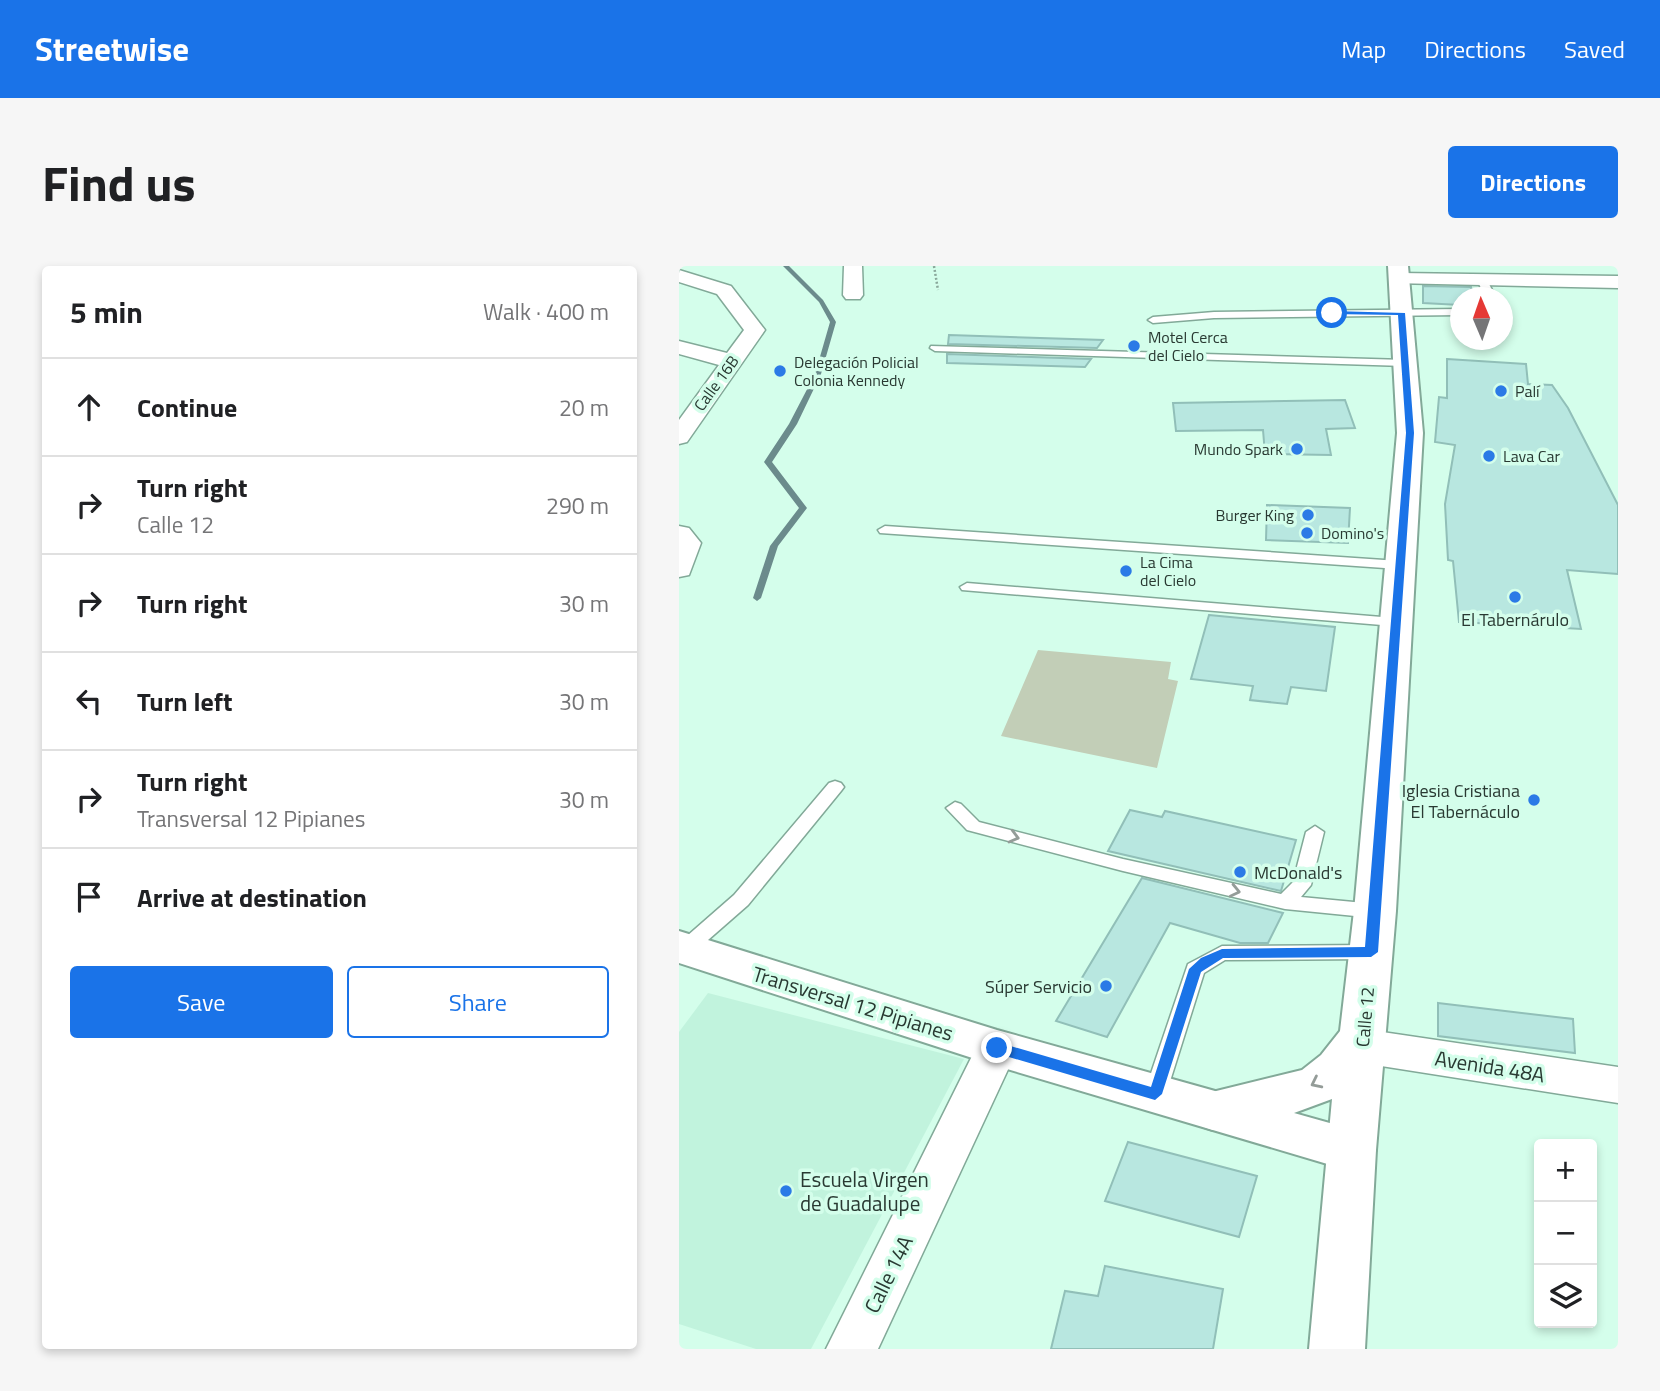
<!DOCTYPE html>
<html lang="en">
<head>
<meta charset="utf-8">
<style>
	body { margin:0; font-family:"Titillium Web",sans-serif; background:#f6f6f6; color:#202124 }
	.controls { position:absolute; right:21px; bottom:21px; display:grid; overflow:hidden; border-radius:7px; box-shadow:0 4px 10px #0003 }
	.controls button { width:63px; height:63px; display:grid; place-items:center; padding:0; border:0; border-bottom:2px solid #e0e0e0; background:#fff; color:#202124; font:35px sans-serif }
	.compass { position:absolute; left:771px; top:21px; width:63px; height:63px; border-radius:50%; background:#fff; box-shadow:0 4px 10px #0003; rotate:358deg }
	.stop { position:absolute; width:21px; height:21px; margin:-16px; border:5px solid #1a73e8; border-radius:50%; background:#fff }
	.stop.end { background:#1a73e8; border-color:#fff; box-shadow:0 2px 7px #0008 }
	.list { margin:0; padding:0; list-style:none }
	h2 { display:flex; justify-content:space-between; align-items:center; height:91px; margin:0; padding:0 28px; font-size:30px }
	h2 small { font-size:23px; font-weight:400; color:#757577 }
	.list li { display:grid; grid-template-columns:46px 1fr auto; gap:21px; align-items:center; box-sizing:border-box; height:98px; padding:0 28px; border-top:2px solid #e0e0e0 }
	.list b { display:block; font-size:26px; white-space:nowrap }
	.list p { margin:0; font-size:23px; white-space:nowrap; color:#757577 }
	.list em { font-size:23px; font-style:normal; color:#757577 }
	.actions { display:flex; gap:14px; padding:21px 28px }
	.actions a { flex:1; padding:16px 0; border:2px solid #1a73e8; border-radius:7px; text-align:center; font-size:24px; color:#1a73e8 }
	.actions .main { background:#1a73e8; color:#fff }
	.icon { flex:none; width:38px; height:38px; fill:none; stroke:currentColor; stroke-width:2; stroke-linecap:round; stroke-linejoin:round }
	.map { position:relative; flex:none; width:939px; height:1083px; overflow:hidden; border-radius:7px }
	header { display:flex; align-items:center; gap:42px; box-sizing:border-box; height:98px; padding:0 35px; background:#1a73e8; color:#fff }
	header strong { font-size:33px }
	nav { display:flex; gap:38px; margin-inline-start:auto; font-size:24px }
	.intro { display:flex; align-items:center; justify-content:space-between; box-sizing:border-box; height:168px; padding:0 42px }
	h1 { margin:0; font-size:49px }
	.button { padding:18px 32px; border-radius:7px; background:#1a73e8; color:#fff; font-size:24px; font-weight:700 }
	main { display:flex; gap:42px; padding:0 42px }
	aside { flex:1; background:#fff; border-radius:7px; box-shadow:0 4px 10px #0003 }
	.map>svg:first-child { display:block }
	.built { fill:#c1f3dd }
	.green { fill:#c2ceb7 }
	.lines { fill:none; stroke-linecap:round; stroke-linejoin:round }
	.stream { fill:#6b8b8c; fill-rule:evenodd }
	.building { fill:#b8e7e0; stroke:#91bfb8; stroke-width:2 }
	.service-casing { stroke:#82a998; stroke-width:3 }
	.minor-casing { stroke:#82a998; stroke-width:3 }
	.tertiary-casing { stroke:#82a998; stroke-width:4 }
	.secondary-casing { stroke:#82a998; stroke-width:4 }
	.path { stroke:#8aa89b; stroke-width:2.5; stroke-dasharray:2 2; stroke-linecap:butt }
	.service { fill:#fff; fill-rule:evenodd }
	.minor { fill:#fff; fill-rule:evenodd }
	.tertiary { fill:#fff; fill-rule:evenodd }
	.secondary { fill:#fff; fill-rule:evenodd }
	.oneway { stroke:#949c98 }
	.route { fill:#1a73e8 }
	.poi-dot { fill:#2b7ae6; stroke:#d4feeb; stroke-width:2.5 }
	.labels { text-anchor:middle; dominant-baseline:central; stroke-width:7; stroke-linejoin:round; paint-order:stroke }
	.far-poi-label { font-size:16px; fill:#293932; stroke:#d4feeb; text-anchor:start }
	.far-street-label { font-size:16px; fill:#293932; stroke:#d4feeb }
	.poi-label { font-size:18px; fill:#293932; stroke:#d4feeb; text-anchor:end }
	.street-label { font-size:18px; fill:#293932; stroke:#d4feeb }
	.near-street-label { font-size:21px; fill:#293932; stroke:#d4feeb }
	.near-poi-label { font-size:21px; fill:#293932; stroke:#d4feeb; text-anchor:start }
</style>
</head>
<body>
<header>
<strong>Streetwise</strong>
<nav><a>Map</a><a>Directions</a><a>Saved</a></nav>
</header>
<div class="intro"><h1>Find us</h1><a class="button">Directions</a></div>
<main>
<aside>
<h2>5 min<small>Walk · 400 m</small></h2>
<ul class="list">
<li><svg class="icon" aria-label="ahead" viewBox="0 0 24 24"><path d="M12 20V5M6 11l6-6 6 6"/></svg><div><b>Continue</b></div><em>20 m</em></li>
<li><svg class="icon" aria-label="right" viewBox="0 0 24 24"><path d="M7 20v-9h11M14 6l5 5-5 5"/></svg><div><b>Turn right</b><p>Calle 12</p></div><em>290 m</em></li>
<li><svg class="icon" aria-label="right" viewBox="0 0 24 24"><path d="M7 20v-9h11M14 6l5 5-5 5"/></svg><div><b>Turn right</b></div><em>30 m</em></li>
<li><svg class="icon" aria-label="left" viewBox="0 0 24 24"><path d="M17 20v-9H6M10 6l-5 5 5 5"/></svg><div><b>Turn left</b></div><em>30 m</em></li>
<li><svg class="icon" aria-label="right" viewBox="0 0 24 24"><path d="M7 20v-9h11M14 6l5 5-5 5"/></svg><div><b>Turn right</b><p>Transversal 12 Pipianes</p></div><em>30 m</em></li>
<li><svg class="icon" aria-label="arrive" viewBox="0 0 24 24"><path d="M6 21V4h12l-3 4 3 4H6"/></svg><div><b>Arrive at destination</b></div></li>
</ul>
<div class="actions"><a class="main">Save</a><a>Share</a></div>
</aside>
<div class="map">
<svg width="939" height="1083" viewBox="0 0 939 1083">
	<rect width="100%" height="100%" fill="#d4feeb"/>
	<path class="built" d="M29,727l256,66 -153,290h-55l-77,-25v-292z"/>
	<path class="green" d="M359,384l133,12 -3,17 10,2 -21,87 -156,-32z"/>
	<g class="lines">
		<path class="stream" d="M104,0h6l34,34 13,22 -15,52 -24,50 -25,38 35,46 -29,38 -17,52 -4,3 -4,-3 17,-52 29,-38 -35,-46 25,-38 26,-50 15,-52 -11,-20z"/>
	</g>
	<path class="building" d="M744,20l48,1 3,11h-14v7l-37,-2z
		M270,69l154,5 -6,8 -149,-4z
		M268,88l144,5 -6,8 -138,-4z
		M768,93l79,5 2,20 24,1 16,23 50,97v69l-51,-4 14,59 -122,-7 -6,-61 -5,-1 -3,-56 10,-59 -20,-3 4,-45 8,1z
		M666,134l10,28 -29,1 5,26 -66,-1 -2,-24 -87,1 -3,-28z
		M588,239l83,3 -2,35 -82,-3z
		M530,349l126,12 -9,64 -35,-4 -4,17 -37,-4 3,-14 -62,-7z
		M451,544l32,7 3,-6 131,29 -15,51 -173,-40z
		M463,612l141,35 -15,30h-28l-70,-20 -63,114 -51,-16z
		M759,737l135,16 2,34 -137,-17z
		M449,876l129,34 -18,61 -134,-36z
		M426,1000l118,23 -10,60h-162l14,-58 33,5z"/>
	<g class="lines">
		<defs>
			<path id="service" d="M803,11l5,3 9,18h-10l-9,-18z
				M782,43v6l-247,3 -61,5 -5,-3 5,-3 61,-5z
				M252,80l474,14 5,3 -5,3 -470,-15 -5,-3z
				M206,260l514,35 7,4 -7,4 -519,-36 -2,-3z
				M288,317l427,35 7,4 -7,4 -432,-36 -2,-3z
				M156,515l6,2 3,4 -3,4 -93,114 -56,49h-13v-11l55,-48 95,-112z
				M276,536l6,2 18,18 144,37 158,35 12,-12 13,-50 9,-6 9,6 -13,53 -10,12 74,7 7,2 3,5 -3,5 -7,2 -90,-9 -162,-38 -156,-41 -21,-22z
				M692,679l7,2 3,5 -3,5 -7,2 -146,1 -21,13 -38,121 -3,6 -8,3 -8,-3 -3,-6 44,-130 34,-18z"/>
			<path id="minor" d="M165,0h18l1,29 -3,4h-14l-3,-4z
				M0,4l52,16 34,44 -78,112 -8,2v-24l40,-55 -40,-11v-13l48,12 17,-23 -27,-36 -38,-12z
				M720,7l219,3v12l-226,-5 -3,-4z
				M0,260l10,2 12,15 -12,32 -10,2z
				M683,763l256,38v36l-256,-40 -15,-5 -6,-12 6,-12z
				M318,765l15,5 6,12 -140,301h-52l156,-313z"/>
			<path id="tertiary" d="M0,665l318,99 354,99 18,6 7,15 -7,15 -18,6 -354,-105 -318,-103z"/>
			<path id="secondary" d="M709,0h20l15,167 -27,478 -20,239 -11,199h-56l23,-250 -38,14 -41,10 -40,7 -17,-6 -7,-14 7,-14 106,-26 19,-15 19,-24 14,-120 43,-478z"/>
		</defs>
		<use href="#service" class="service-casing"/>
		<use href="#minor" class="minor-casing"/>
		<use href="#tertiary" class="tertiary-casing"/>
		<use href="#secondary" class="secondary-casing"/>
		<path class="path" d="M255,0l4,24"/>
		<use href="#service" class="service"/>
		<use href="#minor" class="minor"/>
		<use href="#tertiary" class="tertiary"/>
		<use href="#secondary" class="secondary"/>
	</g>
	<defs><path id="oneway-chevron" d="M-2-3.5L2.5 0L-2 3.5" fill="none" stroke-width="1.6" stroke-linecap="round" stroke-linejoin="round" transform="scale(1.75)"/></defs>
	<g class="oneway">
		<use href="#oneway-chevron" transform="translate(335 571) rotate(15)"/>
		<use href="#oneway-chevron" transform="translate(556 625) rotate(13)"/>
		<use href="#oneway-chevron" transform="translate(637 817) rotate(154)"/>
	</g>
	<path class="route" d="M653,45l73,2 9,120 -36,519 -7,5 -148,1 -22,14 -39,122 -7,6 -163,-48 -2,-4 7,-6 154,45 38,-118 12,-11 21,-9 143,-2 41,-514 -8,-118 -68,-1z"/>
	<g class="poi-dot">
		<circle cx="455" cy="80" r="7"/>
		<circle cx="101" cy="105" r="7"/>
		<circle cx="822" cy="125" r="7"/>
		<circle cx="618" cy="183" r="7"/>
		<circle cx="810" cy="190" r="7"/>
		<circle cx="629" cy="249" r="7"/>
		<circle cx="628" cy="267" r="7"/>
		<circle cx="447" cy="305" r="7"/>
		<circle cx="836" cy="331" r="7"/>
		<circle cx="855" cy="534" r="7"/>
		<circle cx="561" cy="606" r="7"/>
		<circle cx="427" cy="720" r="7"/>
		<circle cx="107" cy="925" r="7"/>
	</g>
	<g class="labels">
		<g class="far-poi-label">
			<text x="469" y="71">Motel Cerca<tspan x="469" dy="18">del Cielo</tspan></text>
			<text x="115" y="96">Delegación Policial<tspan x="115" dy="18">Colonia Kennedy</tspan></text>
			<text x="836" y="125">Palí</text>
			<text x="604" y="183" text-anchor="end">Mundo Spark</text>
			<text x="824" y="190">Lava Car</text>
			<text x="615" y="249" text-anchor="end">Burger King</text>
			<text x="642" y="267">Domino's</text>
			<text x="461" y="296">La Cima<tspan x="461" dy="18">del Cielo</tspan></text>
		</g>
		<g class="far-street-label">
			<text transform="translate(37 117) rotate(-54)">Calle 16B</text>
		</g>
		<g class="poi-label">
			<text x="836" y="353" text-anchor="middle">El Tabernárulo</text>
			<text x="841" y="524">Iglesia Cristiana<tspan x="841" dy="21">El Tabernáculo</tspan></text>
			<text x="575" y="606" text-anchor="start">McDonald's</text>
			<text x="413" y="720">Súper Servicio</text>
		</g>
		<g class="street-label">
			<text transform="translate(686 751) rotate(-85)">Calle 12</text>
		</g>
		<g class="near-street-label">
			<text transform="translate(174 737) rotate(17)">Transversal 12 Pipianes</text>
			<text transform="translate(811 800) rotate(9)">Avenida 48A</text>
			<text transform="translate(209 1008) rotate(-64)">Calle 14A</text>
		</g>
		<g class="near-poi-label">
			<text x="121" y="913">Escuela Virgen<tspan x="121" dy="24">de Guadalupe</tspan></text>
		</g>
	</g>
</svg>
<div class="controls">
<button>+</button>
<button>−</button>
<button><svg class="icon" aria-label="layers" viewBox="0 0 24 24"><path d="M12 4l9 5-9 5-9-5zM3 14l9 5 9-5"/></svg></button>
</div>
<svg class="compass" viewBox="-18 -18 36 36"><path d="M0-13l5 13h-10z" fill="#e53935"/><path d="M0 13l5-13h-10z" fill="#757577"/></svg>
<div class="stop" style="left:653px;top:47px"></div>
<div class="stop end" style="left:318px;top:782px"></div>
</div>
</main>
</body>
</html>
